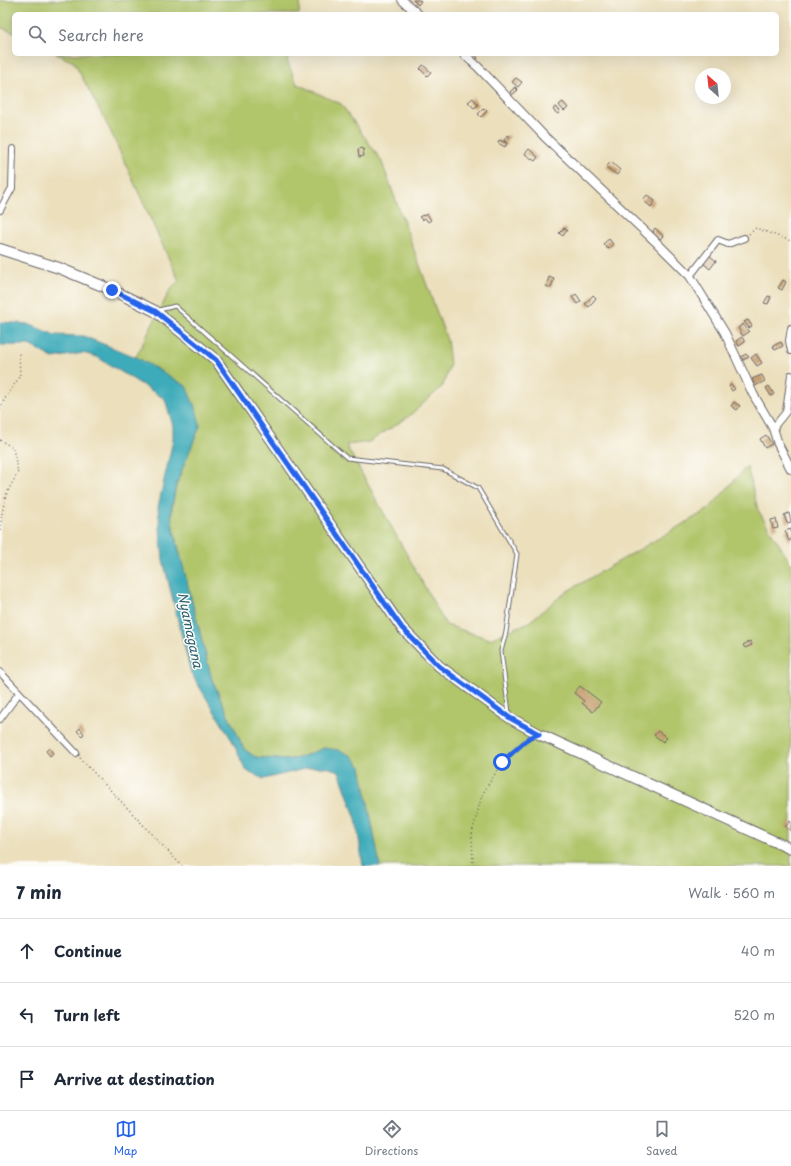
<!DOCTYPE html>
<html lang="en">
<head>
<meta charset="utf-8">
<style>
	body { margin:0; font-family:"Playpen Sans",sans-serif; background:#f6f6f7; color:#1f2937 }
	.compass { position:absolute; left:695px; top:68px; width:36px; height:36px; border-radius:50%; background:#fff; box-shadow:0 4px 16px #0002; rotate:333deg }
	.stop { position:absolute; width:12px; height:12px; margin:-9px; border:3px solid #2563eb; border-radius:50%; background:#fff }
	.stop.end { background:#2563eb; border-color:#fff; box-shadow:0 1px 4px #0008 }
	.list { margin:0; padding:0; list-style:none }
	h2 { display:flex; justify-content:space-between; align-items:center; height:52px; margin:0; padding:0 16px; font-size:17px }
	h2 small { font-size:13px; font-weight:400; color:#747a83 }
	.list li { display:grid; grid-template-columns:26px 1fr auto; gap:12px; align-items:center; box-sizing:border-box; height:64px; padding:0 16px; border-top:1px solid #e0e1e3 }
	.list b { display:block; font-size:15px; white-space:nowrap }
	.list em { font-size:13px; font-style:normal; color:#747a83 }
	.icon { flex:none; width:22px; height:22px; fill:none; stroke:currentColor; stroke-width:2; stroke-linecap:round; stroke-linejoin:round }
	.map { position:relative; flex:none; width:791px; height:866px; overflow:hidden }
	.search { position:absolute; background:#fff; box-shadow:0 4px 16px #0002; left:12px; right:12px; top:12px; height:44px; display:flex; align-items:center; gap:10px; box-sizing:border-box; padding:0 14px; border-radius:6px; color:#747a83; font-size:15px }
	.sheet { height:244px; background:#fff }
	nav { display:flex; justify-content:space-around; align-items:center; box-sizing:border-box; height:56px; border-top:1px solid #e0e1e3; background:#fff; font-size:11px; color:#747a83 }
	nav a { display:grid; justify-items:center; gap:2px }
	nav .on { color:#2563eb }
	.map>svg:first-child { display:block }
	.green { fill:#b1c56a; stroke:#6a7452 }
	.water { fill:#3cabb9; stroke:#2f667a }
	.building { fill:#c69f70 }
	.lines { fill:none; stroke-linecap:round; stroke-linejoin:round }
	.service-casing { stroke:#686468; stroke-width:5 }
	.minor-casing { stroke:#686468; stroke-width:8 }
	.tertiary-casing { stroke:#686468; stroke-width:10 }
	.primary-casing { stroke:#686468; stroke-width:12 }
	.path { stroke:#686468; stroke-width:1.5; stroke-dasharray:1 3; stroke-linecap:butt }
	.service { stroke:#fff; stroke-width:3 }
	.minor { stroke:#fff; stroke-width:6 }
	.tertiary { stroke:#fff; stroke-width:8 }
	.primary { stroke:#fff; stroke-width:10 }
	.route { stroke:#2563eb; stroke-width:5 }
	.labels { text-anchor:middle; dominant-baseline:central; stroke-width:3; stroke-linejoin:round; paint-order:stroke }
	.water-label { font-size:13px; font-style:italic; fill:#2e6074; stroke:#fdfcf7 }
</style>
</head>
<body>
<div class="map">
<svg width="791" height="866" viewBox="0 0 791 866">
	<rect width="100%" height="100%" fill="#fdfcf7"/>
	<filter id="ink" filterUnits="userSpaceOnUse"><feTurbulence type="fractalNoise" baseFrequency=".025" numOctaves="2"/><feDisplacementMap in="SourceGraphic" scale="8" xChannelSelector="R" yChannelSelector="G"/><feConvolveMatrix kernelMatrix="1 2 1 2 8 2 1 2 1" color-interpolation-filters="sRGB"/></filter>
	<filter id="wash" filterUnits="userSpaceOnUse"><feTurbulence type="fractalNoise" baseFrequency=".012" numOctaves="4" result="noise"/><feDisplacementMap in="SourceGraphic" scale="16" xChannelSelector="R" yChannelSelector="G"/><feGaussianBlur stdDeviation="0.9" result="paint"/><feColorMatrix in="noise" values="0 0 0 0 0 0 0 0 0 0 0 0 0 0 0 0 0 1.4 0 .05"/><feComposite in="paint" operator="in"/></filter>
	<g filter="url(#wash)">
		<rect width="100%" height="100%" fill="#ebdfbc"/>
		<path class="green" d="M0,0h300l-1,14h-285v19l-14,-6z
			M56,54h233l-2,7 10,23 44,20 40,56 66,180 3,24 -7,22 -35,31 -39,25 -23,3 100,180 44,14 39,-17 37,-30 143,-83 38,-43 11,44 33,54v302h-411l-19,-99 -37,-19 -25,10 -14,2 -30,-3 -11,-8 -32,-69 -40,-157c-2,-35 15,-65 28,-97l-14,-40 -50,-29 35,-69 8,-7 -70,-153 -35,-66z"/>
		<path class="water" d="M0,322l28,2 27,11 28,1 53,21 50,29 11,26 3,14 -23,56 -6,27 1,14 40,157 32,69 11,8 30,3 14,-2 25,-10 15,2 13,6 9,11 19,99h-17l-7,-47 -17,-48 -13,-4h-14l-48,12 -14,-6 -5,-4 -12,-27 -42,-69 -28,-113 -5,-53 15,-67v-14l-8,-27 -68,-42 -14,-4 -30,5 -24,-13h-28l-1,-1z"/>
		<g id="blocks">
			<path class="building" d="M413,0h7l1,1 -3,4z
				M471,54h4l3,4 -4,4 -6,-6z
				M423,65l8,7 -4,4 -7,-7z
				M516,78l6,4 -4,5 -6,-5z
				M515,87l3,3 -6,5 -2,-3z
				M473,98l5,7 -4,3 -6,-6z
				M563,102l5,6 -4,3 -5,-6z
				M555,107l5,4 -2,3 -5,-4z
				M484,108l3,3 -6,6 -3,-3z
				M507,135l3,1 -4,6 -2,-1z
				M499,140l8,3 -2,4 -7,-4z
				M363,148l1,8 -5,1 -1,-8z
				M529,149l9,8 -3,4 -10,-7z
				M611,162l9,8 -3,5 -11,-8z
				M647,195l8,6 -4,6 -8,-7z
				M427,214l4,6 -3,2 -3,-4 -3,2 -3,-3 4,-2 1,1z
				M564,228l3,2 -4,6 -4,-3z
				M655,228l8,8 -3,3 -7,-6 1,-1 -1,-1z
				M609,239l4,5 -5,5 -5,-5z
				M709,255l7,6 -6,8 -7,-6z
				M549,277l5,2 -3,9 -5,-2z
				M783,280l3,2 -4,8 -4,-2z
				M576,294l5,7 -4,3 -5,-7z
				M593,295l3,3 -7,9 -4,-3z
				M768,296l3,1 -3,7 -4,-1z
				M748,320l4,6 -3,2 -5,-6z
				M743,324l6,8 -6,4 -5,-8z
				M742,337l3,5 -6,4 -3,-5z
				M781,342l2,4 -8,4 -2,-4z
				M746,354l3,3 -6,3 -2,-3z
				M756,354l6,9 -5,3 -6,-8z
				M762,375l3,6 -10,5 -3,-7z
				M731,384l4,5 -3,2 -3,-5z
				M769,386l5,8 -3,2 -5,-8z
				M734,402l6,4 -3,4 -6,-4z
				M766,435l6,9 -7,4 -5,-9z
				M789,513l2,9 -4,1 -3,-8z
				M776,519l2,9 -5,1 -2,-9z
				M791,529v11l-2,1 -4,-10z
				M750,641l2,4 -7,3 -2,-3z
				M580,686l21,16 -8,10 -11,-9 2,-2 -10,-8z
				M80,728l4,6 -2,2 -5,-5z
				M658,731l9,7 -4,4 -9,-7z
				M49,748l4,5 -3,3 -4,-5z
				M790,821l1,1v9l-6,-4z"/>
		</g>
	</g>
	<g filter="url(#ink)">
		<use href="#blocks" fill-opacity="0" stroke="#686468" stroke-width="1"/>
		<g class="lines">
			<defs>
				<path id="service" d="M159,310l16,-4 172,152 96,11 35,19 39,66 -11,78 -5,19 8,62"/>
				<path id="minor" d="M0,210l12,-22 1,-39
					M690,276l28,-36 10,4 16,-6
					M791,328l-2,13 2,10
					M773,428l13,-16 5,-37
					M0,672l76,81
					M0,719l19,-26"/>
				<path id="tertiary" d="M402,0l16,14
					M464,54l14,13 67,70 109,103 36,36 35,57 28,61 20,34 5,16 13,25"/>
				<path id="primary" d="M0,249l59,19 53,22 43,21 61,49 186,268 37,38 71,52 29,16 252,115"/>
			</defs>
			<use href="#service" class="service-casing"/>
			<use href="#minor" class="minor-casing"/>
			<use href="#tertiary" class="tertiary-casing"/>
			<use href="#primary" class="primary-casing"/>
			<path class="path" d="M749,234l7,-6 35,13
				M0,409l4,-9 16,-24 -1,-23
				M0,440l13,8 5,24 -12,23 -4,18 -2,18
				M80,758l102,108
				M473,866l-1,-33 10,-38 20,-33 26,-24"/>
			<use href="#service" class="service"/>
			<use href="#minor" class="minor"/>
			<use href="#tertiary" class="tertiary"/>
			<use href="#primary" class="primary"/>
		</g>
	</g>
	<g class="lines" filter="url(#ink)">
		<path class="route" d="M112,290l43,21 61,49 186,268 37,38 71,52 29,16 -10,4 -27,24"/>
	</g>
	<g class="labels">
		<g class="water-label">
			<text transform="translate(191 630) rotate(78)">Nyamagana</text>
		</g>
	</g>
</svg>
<svg class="compass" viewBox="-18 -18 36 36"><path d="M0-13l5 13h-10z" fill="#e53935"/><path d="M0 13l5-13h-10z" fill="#747a83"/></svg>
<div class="stop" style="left:502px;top:762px"></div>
<div class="stop end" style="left:112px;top:290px"></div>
<div class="search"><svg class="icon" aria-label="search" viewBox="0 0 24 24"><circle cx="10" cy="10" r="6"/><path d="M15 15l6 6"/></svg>Search here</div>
</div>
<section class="sheet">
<h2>7 min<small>Walk · 560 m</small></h2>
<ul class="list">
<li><svg class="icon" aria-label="ahead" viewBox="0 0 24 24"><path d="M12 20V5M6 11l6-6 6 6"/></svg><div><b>Continue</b></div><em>40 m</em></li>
<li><svg class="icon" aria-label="left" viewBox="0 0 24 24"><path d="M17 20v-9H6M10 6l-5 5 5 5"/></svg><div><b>Turn left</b></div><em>520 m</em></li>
<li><svg class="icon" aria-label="arrive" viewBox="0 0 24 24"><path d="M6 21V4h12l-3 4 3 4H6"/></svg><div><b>Arrive at destination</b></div></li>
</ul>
</section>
<nav>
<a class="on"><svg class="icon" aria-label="map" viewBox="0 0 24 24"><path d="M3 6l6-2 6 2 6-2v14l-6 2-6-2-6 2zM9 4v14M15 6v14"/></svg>Map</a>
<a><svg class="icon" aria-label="directions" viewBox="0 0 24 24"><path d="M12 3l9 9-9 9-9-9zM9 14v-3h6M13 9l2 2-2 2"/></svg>Directions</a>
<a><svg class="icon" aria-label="saved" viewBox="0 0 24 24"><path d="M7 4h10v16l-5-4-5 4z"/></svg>Saved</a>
</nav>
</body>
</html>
